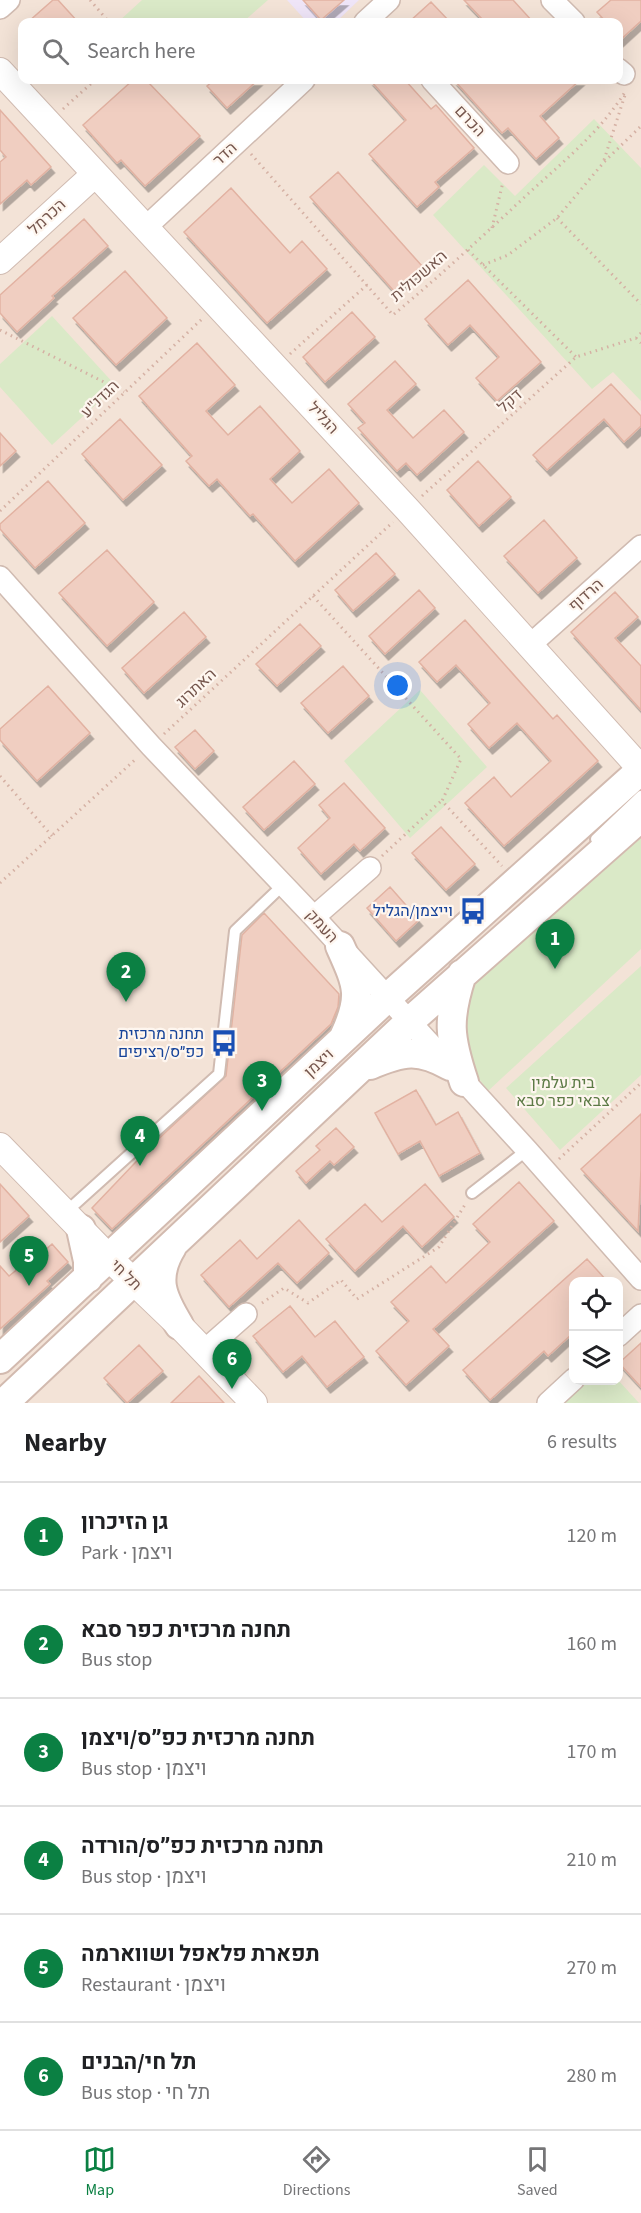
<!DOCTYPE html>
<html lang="en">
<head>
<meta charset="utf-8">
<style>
	body { margin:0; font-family:"Source Sans 3",Heebo,sans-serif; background:#f6f6f6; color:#202124 }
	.controls { position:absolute; right:18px; bottom:18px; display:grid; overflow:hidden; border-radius:12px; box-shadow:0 6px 24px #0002 }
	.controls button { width:54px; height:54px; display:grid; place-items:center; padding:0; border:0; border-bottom:2px solid #e0e0e0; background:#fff; color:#202124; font:30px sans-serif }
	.you { position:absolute; left:398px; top:686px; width:21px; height:21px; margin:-15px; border:4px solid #fff; border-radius:50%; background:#1a73e8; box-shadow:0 0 0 9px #1a73e833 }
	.badge { display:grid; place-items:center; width:39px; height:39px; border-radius:50%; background:#0b8043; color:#fff; font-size:20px; font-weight:700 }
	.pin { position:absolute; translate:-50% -50px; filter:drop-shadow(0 2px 3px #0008) }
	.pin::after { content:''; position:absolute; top:32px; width:21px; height:18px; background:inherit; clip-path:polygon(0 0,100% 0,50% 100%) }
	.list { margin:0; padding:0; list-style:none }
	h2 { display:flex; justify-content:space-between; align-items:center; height:78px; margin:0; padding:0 24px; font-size:26px }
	h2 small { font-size:20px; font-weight:400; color:#757577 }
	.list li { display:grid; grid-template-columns:39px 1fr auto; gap:18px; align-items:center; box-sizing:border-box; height:108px; padding:0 24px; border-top:2px solid #e0e0e0 }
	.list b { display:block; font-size:22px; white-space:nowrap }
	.list p { margin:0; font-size:20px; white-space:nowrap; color:#757577 }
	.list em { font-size:20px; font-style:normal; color:#757577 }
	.icon { flex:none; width:33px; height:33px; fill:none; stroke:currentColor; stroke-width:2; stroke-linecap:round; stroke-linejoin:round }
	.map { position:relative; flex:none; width:641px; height:1403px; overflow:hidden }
	.search { position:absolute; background:#fff; box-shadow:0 6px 24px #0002; left:18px; right:18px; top:18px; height:66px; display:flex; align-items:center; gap:15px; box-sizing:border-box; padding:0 21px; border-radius:12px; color:#757577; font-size:22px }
	.sheet { height:726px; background:#fff }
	nav { display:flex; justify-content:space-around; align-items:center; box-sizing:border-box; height:84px; border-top:2px solid #e0e0e0; background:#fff; font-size:16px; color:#757577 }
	nav a { display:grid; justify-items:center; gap:3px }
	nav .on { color:#0b8043 }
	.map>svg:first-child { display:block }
	.residential { fill:#f3e3d7; fill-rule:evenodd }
	.education { fill:#efe5f8 }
	.green { fill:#dae9c7 }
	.building { fill:#f0cec1; stroke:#e2b2a2; stroke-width:1.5; filter:url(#shadow) }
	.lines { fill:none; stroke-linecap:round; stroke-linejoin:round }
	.service-casing { stroke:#d0bbb1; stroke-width:14 }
	.minor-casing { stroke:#d0bbb1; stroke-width:24 }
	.tertiary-casing { stroke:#d0bbb1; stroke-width:28 }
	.secondary-casing { stroke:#d2baaf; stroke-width:32 }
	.path { stroke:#d5b1a4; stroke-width:3; stroke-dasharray:1.5 4.5; stroke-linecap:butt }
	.service { stroke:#fff; stroke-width:10 }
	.minor { stroke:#fff; stroke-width:21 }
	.tertiary { stroke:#fff; stroke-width:26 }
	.secondary { stroke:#fff; stroke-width:28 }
	.labels { text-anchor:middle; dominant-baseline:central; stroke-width:4.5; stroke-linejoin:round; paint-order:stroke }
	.street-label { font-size:16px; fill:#75564d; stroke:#fef6ef }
	.transit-label { font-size:16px; fill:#164399; stroke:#fef6ef; text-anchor:end }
	.park-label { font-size:16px; fill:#5c7a45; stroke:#fef6ef }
</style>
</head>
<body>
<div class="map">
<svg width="641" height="1403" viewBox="0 0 641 1403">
	<defs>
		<filter id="shadow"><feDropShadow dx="3.5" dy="6" stdDeviation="0" flood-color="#0004"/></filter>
	</defs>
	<rect width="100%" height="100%" fill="#fcf2e9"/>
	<path class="residential" d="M0,0h641v1403h-641zM22,22h596v58h-596zM574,1282h44v98h-44z"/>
	<path class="education" d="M287,0h72l-23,22h-29z"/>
	<path class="green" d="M142,0h126l-25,22h-125z
		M594,119l47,49v233l-28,-29 -21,17 -159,-174 51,-50 31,31z
		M52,316l64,70 -64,59 -52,-58v-23z
		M420,690l67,77 -77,71 -66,-77z
		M641,838v111l-153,142 -26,-35 6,-66z
		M641,966v109l-81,75 -54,-62z
		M618,1380l21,23h-75l25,-22z"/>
	<path class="building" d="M53,0h5l20,22h-50z
		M303,0h41l-23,20z
		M464,0h49l20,22h-48z
		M611,0h30v21l-23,21v-20h-12l-9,-10z
		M431,2l19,20h-41z
		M133,80h13l54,56 -55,50 -24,-26 -4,3 -34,-38z
		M214,80h44l-31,28 -20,-22z
		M370,80h35l26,29 5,-4 38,43 -39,34 4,5 -22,20 -48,-53 37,-34z
		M454,80h126l-40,36 19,22 -23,21 -28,-31 -6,5z
		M0,110l51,57 -20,18 -4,-5 -27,24v-42l6,-5 -6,-7z
		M338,172l84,94 -28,25 -84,-94z
		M231,188l59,65 12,-12 25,28 -60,54 -83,-91z
		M84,219l24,27 -56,50 2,2 -37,34 -17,-19v-18z
		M125,271l42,47 -51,47 -43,-47z
		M468,280l73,82 -44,39 -21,-23 23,-21 -29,-32 -22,20 -23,-26z
		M352,312l23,25 -50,45 -22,-25z
		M197,343l38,42 -29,26 22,24 32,-29 40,45 -30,28 22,24 37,-34 30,34 -64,58 -42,-47 -3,2 -33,-37 -8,7 -23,-25 6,-5 -53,-60z
		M395,361l21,23 -29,26 26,28 31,-28 20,22 -47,43 -11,-12 -9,8 -39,-43 7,-5 -17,-19z
		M611,384l30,32v10l-17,16 -20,-23 -57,51 -14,-15z
		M120,419l42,46 -39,35 -41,-46z
		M0,433l16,18 -16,15z
		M478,461l33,36 -32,29 -32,-36z
		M48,481l37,42 -50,45 -35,-39v-5z
		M544,520l33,38 -39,35 -34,-37z
		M107,550l47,52 -47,44 -48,-53z
		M376,553l19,21 -42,37 -18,-21z
		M419,590l16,18 -50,46 -16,-18z
		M615,592l23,25 -23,21 26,28v44l-70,-78z
		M184,612l22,25 -62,56 -22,-25z
		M465,620l88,99 4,-4 41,46 -94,85 -39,-43 29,-26 17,20 40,-36 -34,-38 -28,25 -21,-24 22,-21 -34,-38 -19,17 -18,-20z
		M300,624l21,22 -44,40 -21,-22z
		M343,666l26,30 -41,37 -27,-30z
		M48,686l42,47 -53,48 -37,-41v-11z
		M195,730l19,21 -19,18 -20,-22z
		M294,761l21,23 -51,46 -21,-23z
		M344,783l41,45 -25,23 -6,-7 -33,30 -23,-26 32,-30 -11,-13z
		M441,827l34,37 -29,26 -34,-37z
		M390,887l29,33 -23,21 -29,-33z
		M264,913l75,81 -1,13 -7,17 -219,205 -20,-21 61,-64 73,-68 16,-141z
		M416,1090l20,35 22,-13 22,41 -41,23 -19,-35 -22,13 -23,-41z
		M641,1114v56l-3,61 -57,-62z
		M336,1128l18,19 -20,18 -4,-4 -24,22 -10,-12 24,-21 -4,-4z
		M519,1182l35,39 -121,108 16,17 -43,39 -30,-34 33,-30 -18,-19 40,-36 15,17 44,-41 -17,-18z
		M0,1184l29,32 -29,26z
		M425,1184l29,33 -32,30 -19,-21 -48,45 -29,-32 39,-35 17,18z
		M299,1220l30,33 -32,30 -19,-20 -49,44 -28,-32 39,-35 17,19z
		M52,1244l16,18 -21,19 3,3 -50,45v-63l9,10 15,-12 2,3z
		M587,1259l20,22h-34v52l-25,23 -4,-5 -54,49 -27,-30z
		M290,1306l25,31 20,-16 29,36 -37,30 -25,-31 -19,16 -30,-36z
		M641,1343v44l-22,-24z
		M139,1345l24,26 -36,32 -23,-25z
		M199,1376l25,27h-53z"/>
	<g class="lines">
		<defs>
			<path id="service" d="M596,839l45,-43
				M472,1193l55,-43
				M66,1212l153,-138 16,-143 48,-46"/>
			<path id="minor" d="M552,0l22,22
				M0,8l9,-8
				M365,22l24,-22
				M618,69l6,5
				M432,80l76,83
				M145,228l159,-148
				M0,577l151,169 163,171 213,233 114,129
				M530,645l111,-99
				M314,917l56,-49
				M618,1336l23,-21
				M204,1351l42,-37
				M548,1403l26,-24"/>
			<path id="tertiary" d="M0,71l407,438 234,260
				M0,261l95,-87
				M0,1146l109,112 70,67 75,78"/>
			<path id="secondary" d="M340,946c18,40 23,50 4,91
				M462,974c-15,46 -13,63 2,108
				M370,1065c33,-14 49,-17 80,1
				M81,1229l7,32v17
				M172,1247c-19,31 -10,50 7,78
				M0,1359l387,-361 254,-228
				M4,1403l405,-381 232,-205"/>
		</defs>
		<use href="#service" class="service-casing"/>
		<use href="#minor" class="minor-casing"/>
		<use href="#tertiary" class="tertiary-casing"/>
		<use href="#secondary" class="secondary-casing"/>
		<path class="path" d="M90,0l19,22
			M63,109l32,-29
			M251,154l142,161c47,-39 92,-81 137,-123 34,-31 70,-60 95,-100
			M604,160l21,-65
			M557,218l84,86
			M492,228l11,-46
			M468,250l108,107
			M483,265l25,-10 49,-37 47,-56 37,-36
			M0,330l124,62
			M636,338l5,5
			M290,354l77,-69
			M422,496l154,-139 60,-19 5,-5
			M0,511l203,-193
			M313,596l148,163 -19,42 60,65
			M164,734l229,-212
			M0,776l52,60
			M382,856l59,-55
			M0,883l137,-125
			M559,1159l82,-76
			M262,1303l22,-15 24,15 33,-23 16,19 82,-52 27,-44"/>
		<use href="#service" class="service"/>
		<use href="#minor" class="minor"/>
		<use href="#tertiary" class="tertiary"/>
		<use href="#secondary" class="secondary"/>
	</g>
	<defs>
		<symbol id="bus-bare" viewBox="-9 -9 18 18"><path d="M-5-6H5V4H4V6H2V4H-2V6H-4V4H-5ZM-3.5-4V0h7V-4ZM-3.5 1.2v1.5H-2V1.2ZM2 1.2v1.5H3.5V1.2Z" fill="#1a4fb4" stroke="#fef6ef" stroke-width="2.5" paint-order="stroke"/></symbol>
	</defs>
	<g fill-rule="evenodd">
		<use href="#bus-bare" x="454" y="892" width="38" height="38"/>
		<use href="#bus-bare" x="205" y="1024" width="38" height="38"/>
	</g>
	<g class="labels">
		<g class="street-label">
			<text transform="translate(470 121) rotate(47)">הכרם</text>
			<text transform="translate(225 154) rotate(-43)">הדר</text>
			<text transform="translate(47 217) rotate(-43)">הכרמל</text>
			<text transform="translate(419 276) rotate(-41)">האשכולית</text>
			<text transform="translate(100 399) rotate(-44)">הגדנ"ע</text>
			<text transform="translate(510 401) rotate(-42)">דקל</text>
			<text transform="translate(323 418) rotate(47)">הגליל</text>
			<text transform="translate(586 595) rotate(-42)">הרדוף</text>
			<text transform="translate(196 688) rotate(-43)">האתרוג</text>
			<text transform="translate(322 926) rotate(48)">העמק</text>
			<text transform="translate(319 1063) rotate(-43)">ויצמן</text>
			<text transform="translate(126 1275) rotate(44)">תל חי</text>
		</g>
		<g class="transit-label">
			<text x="453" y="911">וייצמן/הגליל</text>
			<text x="204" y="1034">תחנה מרכזית<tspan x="204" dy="18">כפ״ס/רציפים</tspan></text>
		</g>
		<g class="park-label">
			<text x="563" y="1083">בית עלמין<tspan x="563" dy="18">צבאי כפר סבא</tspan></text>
		</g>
	</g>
</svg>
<div class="controls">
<button><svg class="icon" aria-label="locate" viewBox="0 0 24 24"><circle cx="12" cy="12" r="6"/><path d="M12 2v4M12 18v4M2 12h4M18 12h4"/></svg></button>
<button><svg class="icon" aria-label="layers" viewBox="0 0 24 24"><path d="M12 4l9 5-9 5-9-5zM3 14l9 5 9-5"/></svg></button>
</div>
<div class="you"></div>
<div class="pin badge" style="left:555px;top:969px">1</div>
<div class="pin badge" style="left:126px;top:1002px">2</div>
<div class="pin badge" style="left:262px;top:1111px">3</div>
<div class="pin badge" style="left:140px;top:1166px">4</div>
<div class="pin badge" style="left:29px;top:1286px">5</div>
<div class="pin badge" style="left:232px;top:1389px">6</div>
<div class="search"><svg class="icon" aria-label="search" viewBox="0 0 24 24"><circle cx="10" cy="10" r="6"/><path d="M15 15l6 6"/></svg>Search here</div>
</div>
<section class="sheet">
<h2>Nearby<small>6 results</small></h2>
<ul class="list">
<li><span class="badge">1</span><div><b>גן הזיכרון</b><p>Park · ויצמן</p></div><em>120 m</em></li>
<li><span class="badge">2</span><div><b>תחנה מרכזית כפר סבא</b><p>Bus stop</p></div><em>160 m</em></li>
<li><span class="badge">3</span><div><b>תחנה מרכזית כפ״ס/ויצמן</b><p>Bus stop · ויצמן</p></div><em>170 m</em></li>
<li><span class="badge">4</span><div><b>תחנה מרכזית כפ״ס/הורדה</b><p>Bus stop · ויצמן</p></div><em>210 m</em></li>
<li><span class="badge">5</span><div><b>תפארת פלאפל ושווארמה</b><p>Restaurant · ויצמן</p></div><em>270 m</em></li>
<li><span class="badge">6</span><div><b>תל חי/הבנים</b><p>Bus stop · תל חי</p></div><em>280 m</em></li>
</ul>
</section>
<nav>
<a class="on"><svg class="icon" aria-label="map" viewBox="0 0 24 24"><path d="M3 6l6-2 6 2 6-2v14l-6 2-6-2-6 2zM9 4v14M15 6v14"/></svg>Map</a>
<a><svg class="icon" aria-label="directions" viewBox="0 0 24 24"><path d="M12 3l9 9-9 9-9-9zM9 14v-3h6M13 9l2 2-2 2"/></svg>Directions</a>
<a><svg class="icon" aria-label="saved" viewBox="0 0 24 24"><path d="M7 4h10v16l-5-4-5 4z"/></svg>Saved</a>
</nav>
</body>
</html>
